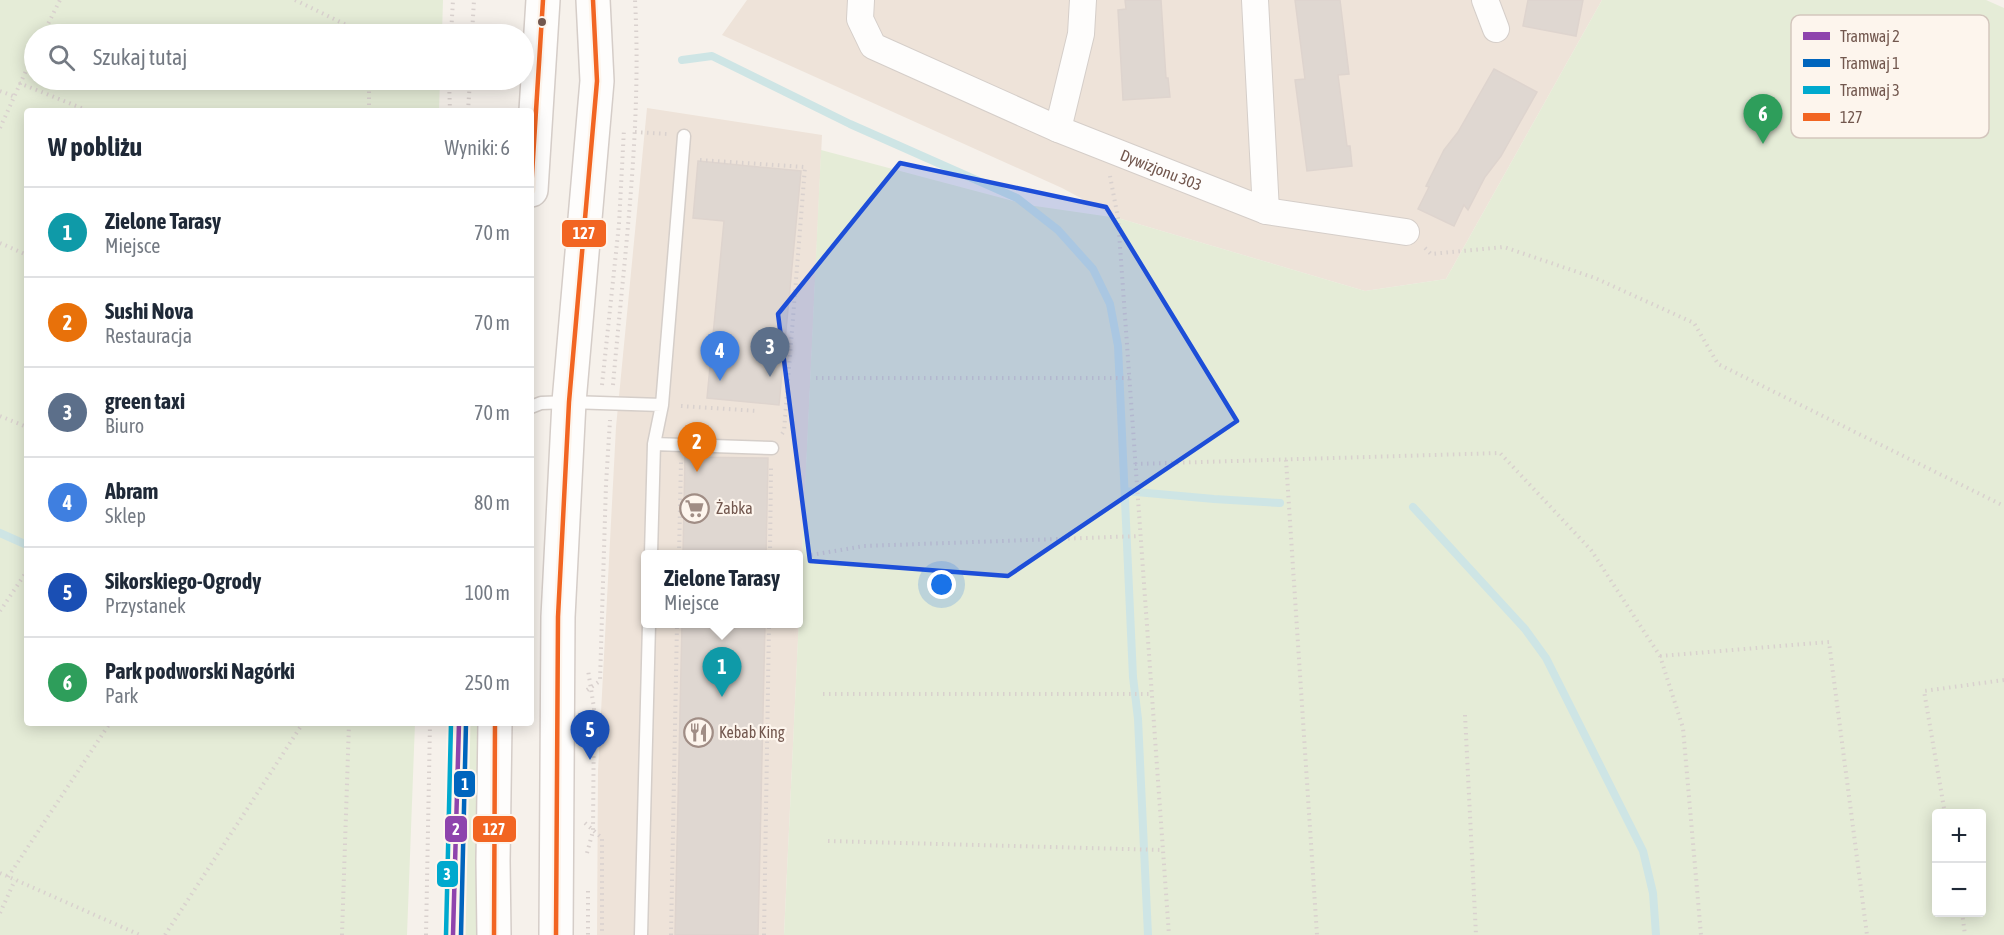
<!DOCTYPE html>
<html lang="pl">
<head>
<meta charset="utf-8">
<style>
	body { margin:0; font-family:"Asap Condensed",sans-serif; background:#f2f2f3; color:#1f2937 }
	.controls { position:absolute; right:18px; bottom:18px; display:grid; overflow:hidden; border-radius:6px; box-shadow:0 3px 15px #0003 }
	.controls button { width:54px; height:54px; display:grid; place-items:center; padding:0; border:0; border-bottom:2px solid #e0e1e3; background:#fff; color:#1f2937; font:30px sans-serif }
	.you { position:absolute; left:942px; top:585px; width:21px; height:21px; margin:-15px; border:4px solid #fff; border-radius:50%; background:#1a73e8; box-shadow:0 0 0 9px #1a73e833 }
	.badge { display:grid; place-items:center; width:39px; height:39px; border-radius:50%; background:#a08d85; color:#fff; font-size:20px; font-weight:700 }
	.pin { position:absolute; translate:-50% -50px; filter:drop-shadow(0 2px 3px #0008) }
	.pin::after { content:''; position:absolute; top:32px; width:21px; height:18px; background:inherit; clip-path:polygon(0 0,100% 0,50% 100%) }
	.popup { position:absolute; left:641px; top:550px; width:162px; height:78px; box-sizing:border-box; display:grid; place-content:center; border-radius:6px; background:#fff; filter:drop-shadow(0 2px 4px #0005); font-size:20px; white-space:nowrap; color:#747a83 }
	.popup b { font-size:22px; color:#1f2937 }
	.popup::after { content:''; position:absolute; left:50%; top:100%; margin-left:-12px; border:12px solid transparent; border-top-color:#fff }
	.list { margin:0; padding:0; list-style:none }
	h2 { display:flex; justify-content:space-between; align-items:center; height:78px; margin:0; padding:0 24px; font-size:26px }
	h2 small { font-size:20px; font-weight:400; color:#747a83 }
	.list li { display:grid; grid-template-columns:39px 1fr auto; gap:18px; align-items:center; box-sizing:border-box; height:90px; padding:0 24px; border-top:2px solid #e0e1e3 }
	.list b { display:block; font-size:22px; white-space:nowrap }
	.list p { margin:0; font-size:20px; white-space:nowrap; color:#747a83 }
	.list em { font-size:20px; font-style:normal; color:#747a83 }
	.icon { flex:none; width:33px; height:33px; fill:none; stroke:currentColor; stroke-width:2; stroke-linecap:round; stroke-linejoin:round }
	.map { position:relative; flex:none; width:2004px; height:935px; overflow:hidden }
	.search { position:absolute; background:#fff; box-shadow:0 3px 15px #0003; left:24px; top:24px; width:510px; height:66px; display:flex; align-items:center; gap:15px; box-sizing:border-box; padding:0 21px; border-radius:33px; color:#747a83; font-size:22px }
	.panel { position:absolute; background:#fff; box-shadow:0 3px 15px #0003; left:24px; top:108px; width:510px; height:618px; border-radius:6px }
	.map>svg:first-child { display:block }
	.residential { fill:#eee3d9; fill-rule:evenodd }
	.green { fill:#e5ecd7; fill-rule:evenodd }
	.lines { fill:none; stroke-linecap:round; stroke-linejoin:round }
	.stream { stroke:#cee5e5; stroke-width:8 }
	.building { fill:#dfd7d1; stroke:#ded4ce; stroke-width:1.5 }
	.lane-casing { stroke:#d5cec9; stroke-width:15 }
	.street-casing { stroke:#d5cec9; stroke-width:28 }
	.secondary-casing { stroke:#d5cdc8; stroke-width:36 }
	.path { stroke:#d9d1ce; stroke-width:4; stroke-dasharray:1.5 4.5; stroke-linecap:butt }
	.lane { stroke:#fefdfc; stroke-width:12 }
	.street { stroke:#fefdfc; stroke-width:26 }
	.secondary { stroke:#fefdfc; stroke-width:33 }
	.bus-1-casing { stroke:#fdf5ed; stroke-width:9 }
	.bus-1 { stroke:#f26522; stroke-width:4.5 }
	.tram-1-casing { stroke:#fdf5ed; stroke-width:9 }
	.tram-2-casing { stroke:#fdf5ed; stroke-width:9 }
	.tram-3-casing { stroke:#fdf5ed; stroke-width:9 }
	.tram-1 { stroke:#8e44ad; stroke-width:4.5 }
	.tram-2 { stroke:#0065bd; stroke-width:4.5 }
	.tram-3 { stroke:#00a9ce; stroke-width:4.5 }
	.marked { fill:#1d4ed8; fill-opacity:0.2; stroke:#1d4ed8; stroke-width:4.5; stroke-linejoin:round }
	.bus-dot { fill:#72574e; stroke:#fdf5ed; stroke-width:2 }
	.labels { text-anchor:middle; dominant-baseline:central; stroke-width:4.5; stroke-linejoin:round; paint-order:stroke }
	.street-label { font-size:16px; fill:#72574e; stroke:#fdf5ed }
	.poi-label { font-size:16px; fill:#72574e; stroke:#fdf5ed; text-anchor:start }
	.key { fill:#fdf5ed; stroke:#d3c6bd; stroke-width:1.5 }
	.key-label { font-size:16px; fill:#72574e }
	.line-badge { stroke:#fdf5ed; stroke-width:2 }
	.badge-label { font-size:16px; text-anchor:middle; font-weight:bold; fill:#fff }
</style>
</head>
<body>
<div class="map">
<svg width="2004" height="935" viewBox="0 0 2004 935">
	<rect width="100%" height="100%" fill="#f6f1eb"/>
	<path class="residential" d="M747,0h855l-156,279 -81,12 -247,-73 -56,-30 -340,-153z
		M647,108l175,27 -38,800h-187l1,-165 18,-343zM646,554h152v70h-152z"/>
	<path class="green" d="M0,0h443l-1,34h-408v46h406l-1,31h-412v612h388l-8,212h-407z
		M1602,0h384l18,8v927h-1220l37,-785 207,55 90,13 247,73 81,-12zM1936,814h46v98h-46z
		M464,723h13l-1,212h-17z"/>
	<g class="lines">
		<path class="stream" d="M682,60l30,-4 138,68 167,74 41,32 35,39 17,35 8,42 15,331 5,42 10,216
			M1125,491l89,8 66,4
			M1413,507l112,122 21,29 97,193 10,42 3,42
			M0,533l27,12"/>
	</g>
	<path class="building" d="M1125,0h36l5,78h2l2,19 -47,3 -5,-90 8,-1z
		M1295,0h45l9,74 -11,1 9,71h3l2,20 -45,5 -12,-91 10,-1z
		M1528,0h55l-7,36 -53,-10z
		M1494,69l43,23 -36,64 -16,21 -17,33 -4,-5 -10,21 -36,-17 11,-22 -3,-1 18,-36 14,-18z
		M698,161l103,10 -22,234 -72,-7 17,-177 -31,-3z
		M685,457l83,1 -2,97h-83z
		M682,624h83l-7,311h-83z"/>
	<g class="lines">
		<defs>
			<path id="lane" d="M531,407l10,-4 28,-1 93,3
				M654,444l118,4
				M651,554l3,-110 8,-39 22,-269
				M641,935l8,-311"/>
			<g id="street">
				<path d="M861,0l-1,19 13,27 185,83 23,-95 2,-34"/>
				<path d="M1485,0l11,29"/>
				<path id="s1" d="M1058,129l208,82 -11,-211"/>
				<path d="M1266,211l140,21"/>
			</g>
			<path id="secondary" d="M531,190l12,-190
				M494,935l-1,-74 2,-138
				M556,935l2,-318 11,-215 28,-321 -4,-81"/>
		</defs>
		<use href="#lane" class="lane-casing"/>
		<use href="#street" class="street-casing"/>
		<use href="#secondary" class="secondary-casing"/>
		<path class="path" d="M295,0l70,34
			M43,34l17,-34
			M451,34l2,-34
			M472,34l2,-34
			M449,80l1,31
			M19,83l70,28
			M0,91l13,5
			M369,111v-31
			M468,111l2,-31
			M0,128l34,-75
			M635,132l32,2
			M700,160l105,7 -21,264 -2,3
			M1110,176l8,42 51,717
			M0,243l27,12
			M1425,248l6,6 73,-7 91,31 99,45 24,41 286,142
			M816,378h314
			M602,385l17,-161 5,-95
			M613,385c11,-128 29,-256 22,-385
			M681,406l77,5
			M0,416l27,11
			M1286,460l31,475
			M1135,464l365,-11 91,97 69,106 23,72 18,207
			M679,554l2,-93
			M770,554l1,-89
			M811,555l53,-9 276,-10
			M0,611l27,-40
			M1660,656l169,-14 38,293
			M587,690l13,-9 6,-197 4,-64
			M823,694h329
			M1465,715l11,220
			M1945,814l-21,-123 80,-11
			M585,823l17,15v97
			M828,841l335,9
			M587,853l6,-22 1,-123 -6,-38
			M0,873l140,62
			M8,877l102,-154
			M588,891v44
			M1962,912l3,23
			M0,913l15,-33
			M165,935l138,-212
			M342,935l7,-212
			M426,935l4,-212
			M671,935l6,-311
			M764,935l5,-311"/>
		<use href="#lane" class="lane"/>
		<use href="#street" class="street"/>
		<use href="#secondary" class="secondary"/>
		<defs>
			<path id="bus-1" d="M531,190l12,-190
				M494,935l1,-212
				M556,935l2,-318 11,-215 28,-321 -4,-81"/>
		</defs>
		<use href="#bus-1" class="bus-1-casing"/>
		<use href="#bus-1" class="bus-1"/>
		<defs>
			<path id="tram-1" d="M453,935l6,-212"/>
			<path id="tram-2" d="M461,935l5,-212"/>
			<path id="tram-3" d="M446,935l5,-212"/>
		</defs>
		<use href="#tram-1" class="tram-1-casing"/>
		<use href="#tram-2" class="tram-2-casing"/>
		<use href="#tram-3" class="tram-3-casing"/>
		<use href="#tram-1" class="tram-1"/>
		<use href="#tram-2" class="tram-2"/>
		<use href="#tram-3" class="tram-3"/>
	</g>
	<path class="marked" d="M900,163l206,44 131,214 -229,155 -198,-15 -32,-247z"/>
	<defs>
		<symbol id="supermarket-ring" viewBox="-11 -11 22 22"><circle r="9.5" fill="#fdf5ed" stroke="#a08d85" stroke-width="1.5"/><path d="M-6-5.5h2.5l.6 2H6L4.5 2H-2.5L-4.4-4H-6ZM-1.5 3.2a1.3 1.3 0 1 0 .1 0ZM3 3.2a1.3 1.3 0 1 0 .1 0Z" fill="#a08d85"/></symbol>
		<symbol id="restaurant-ring" viewBox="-11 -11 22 22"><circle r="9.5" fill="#fdf5ed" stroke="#a08d85" stroke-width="1.5"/><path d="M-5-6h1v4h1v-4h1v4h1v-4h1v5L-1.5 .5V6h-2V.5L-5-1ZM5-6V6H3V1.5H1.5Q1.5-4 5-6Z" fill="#a08d85"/></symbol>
	</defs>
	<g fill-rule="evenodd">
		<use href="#supermarket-ring" x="678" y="492" width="33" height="33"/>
		<use href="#restaurant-ring" x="682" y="716" width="33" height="33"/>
	</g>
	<circle class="bus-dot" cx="542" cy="22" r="5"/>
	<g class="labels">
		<g class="street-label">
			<text stroke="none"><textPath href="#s1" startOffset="111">Dywizjonu 303</textPath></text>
		</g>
		<g class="poi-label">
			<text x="716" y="508">Żabka</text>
			<text x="719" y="732">Kebab King</text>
		</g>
	</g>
	<rect x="1791" y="15" width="198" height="123" rx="9" class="key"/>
	<rect x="1803" y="32" width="27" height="8" fill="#8e44ad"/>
	<rect x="1803" y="59" width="27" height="8" fill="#0065bd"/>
	<rect x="1803" y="86" width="27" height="8" fill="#00a9ce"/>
	<rect x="1803" y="113" width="27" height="8" fill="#f26522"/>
	<g class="key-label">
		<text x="1840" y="42">Tramwaj 2</text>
		<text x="1840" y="69">Tramwaj 1</text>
		<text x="1840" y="96">Tramwaj 3</text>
		<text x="1840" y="123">127</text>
	</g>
	<g class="line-badge">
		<rect x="561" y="219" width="46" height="29" rx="6" fill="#f26522"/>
		<rect x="453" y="770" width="23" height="28" rx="6" fill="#0065bd"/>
		<rect x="444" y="815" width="24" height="28" rx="6" fill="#8e44ad"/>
		<rect x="472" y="815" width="45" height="28" rx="6" fill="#f26522"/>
		<rect x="436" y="860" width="23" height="28" rx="6" fill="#00a9ce"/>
	</g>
	<g class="badge-label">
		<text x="584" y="239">127</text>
		<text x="465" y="790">1</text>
		<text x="456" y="835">2</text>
		<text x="494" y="835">127</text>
		<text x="447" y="880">3</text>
	</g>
</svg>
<div class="controls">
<button>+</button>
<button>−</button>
</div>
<div class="you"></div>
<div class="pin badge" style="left:722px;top:697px;background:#0f9aa8">1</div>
<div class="popup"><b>Zielone Tarasy</b>Miejsce</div>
<div class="pin badge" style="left:697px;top:472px;background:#e8710a">2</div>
<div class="pin badge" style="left:770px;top:377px;background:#5c6f8a">3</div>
<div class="pin badge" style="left:720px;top:381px;background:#3f7fe0">4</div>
<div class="pin badge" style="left:590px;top:760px;background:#1a4fb4">5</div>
<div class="pin badge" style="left:1763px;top:144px;background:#2e9e5b">6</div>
<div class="search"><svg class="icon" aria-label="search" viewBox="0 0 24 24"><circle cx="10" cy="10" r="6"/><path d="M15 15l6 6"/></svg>Szukaj tutaj</div>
<section class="panel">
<h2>W pobliżu<small>Wyniki: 6</small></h2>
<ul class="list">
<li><span class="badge" style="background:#0f9aa8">1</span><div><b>Zielone Tarasy</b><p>Miejsce</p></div><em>70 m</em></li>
<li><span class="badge" style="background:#e8710a">2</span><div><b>Sushi Nova</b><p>Restauracja</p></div><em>70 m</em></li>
<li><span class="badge" style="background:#5c6f8a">3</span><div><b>green taxi</b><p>Biuro</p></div><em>70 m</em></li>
<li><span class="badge" style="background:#3f7fe0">4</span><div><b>Abram</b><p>Sklep</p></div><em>80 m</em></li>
<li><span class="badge" style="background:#1a4fb4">5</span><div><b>Sikorskiego-Ogrody</b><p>Przystanek</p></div><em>100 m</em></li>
<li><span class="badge" style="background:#2e9e5b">6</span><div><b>Park podworski Nagórki</b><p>Park</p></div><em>250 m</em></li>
</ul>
</section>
</div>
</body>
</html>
